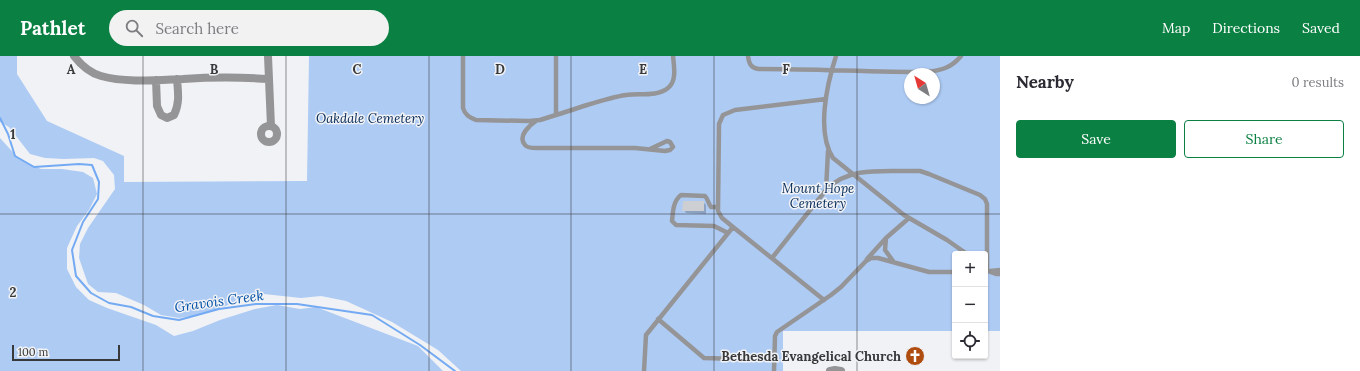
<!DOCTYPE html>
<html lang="en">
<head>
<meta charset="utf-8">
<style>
	body { margin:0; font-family:Lora,serif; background:#f2f2f3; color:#2b2b33 }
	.controls { position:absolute; right:12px; bottom:12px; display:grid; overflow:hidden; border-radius:4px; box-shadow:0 1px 3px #0004 }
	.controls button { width:36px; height:36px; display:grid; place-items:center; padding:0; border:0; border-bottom:1px solid #e1e1e2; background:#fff; color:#2b2b33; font:20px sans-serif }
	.compass { position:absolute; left:904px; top:12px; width:36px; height:36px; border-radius:50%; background:#fff; box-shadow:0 1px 3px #0004; rotate:323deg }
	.scale { position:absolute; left:12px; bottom:10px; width:108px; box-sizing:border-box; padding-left:4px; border:2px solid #38393a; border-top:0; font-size:11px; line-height:14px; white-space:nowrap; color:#38393a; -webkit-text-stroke:3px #f0f2f5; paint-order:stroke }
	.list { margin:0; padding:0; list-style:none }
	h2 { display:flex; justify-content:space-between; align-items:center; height:52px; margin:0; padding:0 16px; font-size:17px }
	h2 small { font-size:13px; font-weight:400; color:#7c7c81 }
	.actions { display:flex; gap:8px; padding:12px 16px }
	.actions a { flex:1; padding:9px 0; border:1px solid #0b8043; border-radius:4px; text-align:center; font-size:14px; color:#0b8043 }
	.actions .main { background:#0b8043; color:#fff }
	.icon { flex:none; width:22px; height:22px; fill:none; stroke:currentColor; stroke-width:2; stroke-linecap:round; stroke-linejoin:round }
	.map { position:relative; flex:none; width:1000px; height:315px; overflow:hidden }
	header { display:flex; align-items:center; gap:24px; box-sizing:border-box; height:56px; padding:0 20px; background:#0b8043; color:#fff }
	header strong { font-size:19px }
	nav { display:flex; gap:22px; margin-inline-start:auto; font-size:14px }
	.search { width:280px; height:36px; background:#f2f2f3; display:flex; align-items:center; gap:10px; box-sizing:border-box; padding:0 14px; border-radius:22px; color:#7c7c81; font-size:15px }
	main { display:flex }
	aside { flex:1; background:#fff }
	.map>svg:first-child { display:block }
	.green { fill:#aecbf4; fill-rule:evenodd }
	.shadow { fill:#0003 }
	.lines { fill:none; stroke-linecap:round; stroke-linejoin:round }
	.stream { stroke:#73aaf3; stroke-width:2 }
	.building { fill:#cdcfd2 }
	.service { stroke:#959597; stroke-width:4.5 }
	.minor { stroke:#959597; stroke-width:8 }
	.grid { fill:none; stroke:#38393a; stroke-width:1; stroke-opacity:0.55 }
	.labels { text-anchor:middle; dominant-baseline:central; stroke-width:3; stroke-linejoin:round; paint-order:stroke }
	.park-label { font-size:13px; font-style:italic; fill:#042957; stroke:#f0f2f5 }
	.poi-label { font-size:13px; font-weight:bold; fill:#38393a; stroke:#f0f2f5; text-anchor:end }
	.water-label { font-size:14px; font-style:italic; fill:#0553a8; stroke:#f0f2f5 }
	.grid-label { font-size:13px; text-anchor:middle; font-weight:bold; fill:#38393a; stroke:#f0f2f5; stroke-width:3; stroke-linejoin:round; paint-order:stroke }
</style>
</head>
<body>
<header>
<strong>Pathlet</strong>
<div class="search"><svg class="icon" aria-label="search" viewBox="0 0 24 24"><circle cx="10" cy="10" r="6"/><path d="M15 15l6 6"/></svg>Search here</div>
<nav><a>Map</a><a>Directions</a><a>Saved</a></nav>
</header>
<main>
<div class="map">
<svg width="1000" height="315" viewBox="0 0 1000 315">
	<rect width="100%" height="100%" fill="#f0f2f5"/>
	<path class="green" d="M0,0h17v18l30,47 77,35v26l183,-1 2,-125h691v275h-15v-77h-30v77h-172v40h-322l-23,-21 -46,-28 -46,-21 -25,-5 -20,2 -37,-4 -19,3 -26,12 -21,6 -19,3 -18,-3 -17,-10 -28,-12 -18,-1 -10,-8 -9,-26 1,-14 8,-16 27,-39 -1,-14 -11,-14 -9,-3 -30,1 -19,-1 -15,-4 -21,-27 -9,-5zM910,18h24v24h-24z
		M0,82l19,21 22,10h21l21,3 10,6 4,16 -8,16 -12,16 -10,22v21l9,18 13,13 18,8 49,17 18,11 19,-5 27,-11 35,-11 22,-4 23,4 16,-2 102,39 25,25h-443z"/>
	<path class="shadow" d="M703,146l3,3v9l-20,-1 -2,-3z"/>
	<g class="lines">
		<path class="stream" d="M0,62l8,16 7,22 19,11 45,-3 13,1 7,17 -1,17 -15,23 -11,28 4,26 15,17 18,10 22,4 22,9 26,4 40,-11 37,-5h41l75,11 48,30 35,26"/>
	</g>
	<path class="building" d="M683,145h21v10h-22z"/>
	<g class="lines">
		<path class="service" d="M463,0v52c2,7 6,9 13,12l53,1 11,-1c16,-5 32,-10 47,-15 13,-4 26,-8 39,-10 13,-2 31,2 42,-7 9,-7 6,-22 5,-32
			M748,0c1,8 3,12 11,13 56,0 112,3 168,3 15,-2 24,-4 34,-16
			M836,0c-9,28 -20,76 -3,102l71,57 43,25 20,14
			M556,59v-59
			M536,65c-6,4 -19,15 -11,24 3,4 12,3 16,3h94l30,3 5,-1 3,-3 -3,-5 -3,-1 -17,8
			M826,134c23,-25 62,-18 94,-19l9,3 51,21 5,4 2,5v67
			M718,151h-7c-3,-4 -3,-8 -6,-11l-24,-1c-8,6 -8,17 -9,26l4,4 38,1 14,7
			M733,171l-11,-9 -4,-7 1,-87 4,-9 12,-5 91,-11
			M886,182l-1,12 8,11
			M772,202l54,-68 2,-39
			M867,203l19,-21 23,-20
			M985,214l11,4h4
			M990,215l10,-1
			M658,263l46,39 34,1 37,-1
			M644,315l2,-36 87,-108 91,73
			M774,315l1,-35 2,-4 54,-37 10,-8 25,-26 5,-3h7l51,14h26"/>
		<path class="minor" d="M74,0c7,9 16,17 27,20 24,7 57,4 82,3 29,-2 57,-2 86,0
			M268,0l3,70
			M156,24l1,26 4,9 6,3 7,-3c6,-12 4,-23 3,-36
			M261 78a8 8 0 1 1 16 0a8 8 0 1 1-16 0Z
			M830,315l5,-1 6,1"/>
	</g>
	<path class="grid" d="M143,0v315M286,0v315M429,0v315M571,0v315M714,0v315M857,0v315M0,158h1000"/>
	<defs>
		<symbol id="church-disc" viewBox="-11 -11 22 22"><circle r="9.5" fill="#af4d10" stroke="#f0f2f5"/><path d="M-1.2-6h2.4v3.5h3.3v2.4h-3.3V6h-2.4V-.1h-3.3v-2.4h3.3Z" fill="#fff"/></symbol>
	</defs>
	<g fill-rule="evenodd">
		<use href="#church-disc" x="904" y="289" width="22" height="22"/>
	</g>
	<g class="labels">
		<g class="park-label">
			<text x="370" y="62">Oakdale Cemetery</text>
			<text x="818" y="132">Mount Hope<tspan x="818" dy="15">Cemetery</tspan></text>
		</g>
		<g class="poi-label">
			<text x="901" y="300">Bethesda Evangelical Church</text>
		</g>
		<g class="water-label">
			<text transform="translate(219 245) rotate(-8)">Gravois Creek</text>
		</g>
	</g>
	<g class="grid-label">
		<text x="71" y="18">A</text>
		<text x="214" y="18">B</text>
		<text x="357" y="18">C</text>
		<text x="500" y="18">D</text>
		<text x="643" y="18">E</text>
		<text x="786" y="18">F</text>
		<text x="13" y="83">1</text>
		<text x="13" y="241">2</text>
	</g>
</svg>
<div class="controls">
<button>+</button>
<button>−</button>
<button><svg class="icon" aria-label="locate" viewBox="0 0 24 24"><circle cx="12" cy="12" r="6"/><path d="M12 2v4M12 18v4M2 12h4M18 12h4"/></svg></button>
</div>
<svg class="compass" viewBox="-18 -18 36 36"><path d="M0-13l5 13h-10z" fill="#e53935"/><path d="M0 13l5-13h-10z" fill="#7c7c81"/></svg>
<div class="scale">100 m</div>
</div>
<aside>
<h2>Nearby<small>0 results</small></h2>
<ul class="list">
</ul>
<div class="actions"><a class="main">Save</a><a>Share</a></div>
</aside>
</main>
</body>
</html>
